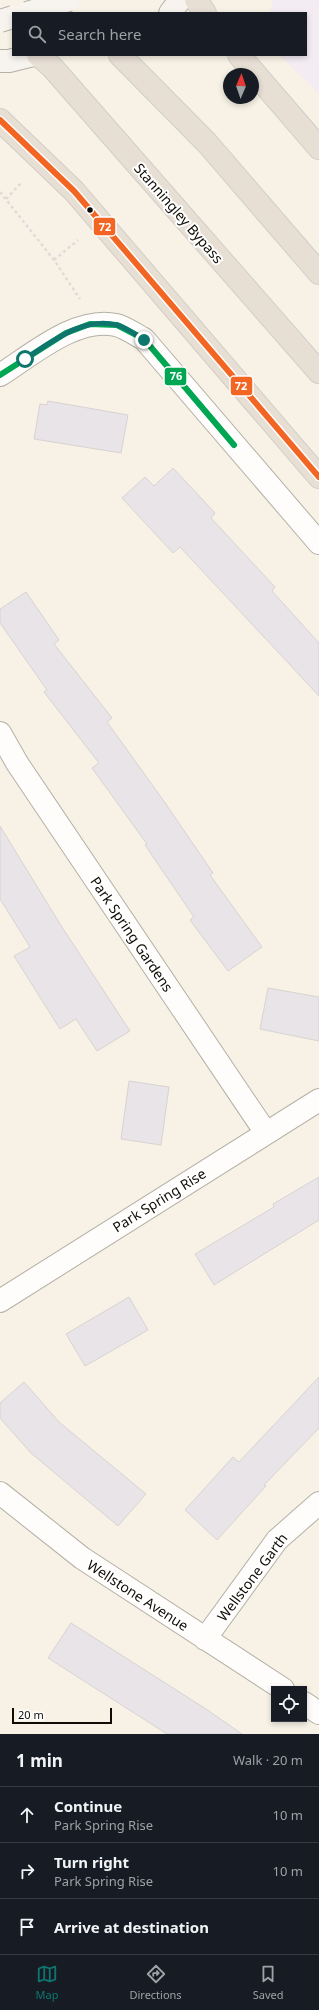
<!DOCTYPE html>
<html lang="en">
<head>
<meta charset="utf-8">
<style>
	body { margin:0; font-family:"Noto Sans",sans-serif; background:#242831; color:#f1f3f6 }
	.controls { position:absolute; right:12px; bottom:12px; display:grid; overflow:hidden; border-radius:0px; box-shadow:0 2px 6px #0003 }
	.controls button { width:36px; height:36px; display:grid; place-items:center; padding:0; border:0; border-bottom:1px solid #363941; background:#171b24; color:#f1f3f6; font:20px sans-serif }
	.compass { position:absolute; left:223px; top:68px; width:36px; height:36px; border-radius:50%; background:#171b24; box-shadow:0 2px 6px #0003; rotate:2deg }
	.scale { position:absolute; left:12px; bottom:10px; width:100px; box-sizing:border-box; padding-left:4px; border:2px solid #0f0c05; border-top:0; font-size:11px; line-height:14px; white-space:nowrap; color:#0f0c05; -webkit-text-stroke:3px #fff; paint-order:stroke }
	.stop { position:absolute; width:12px; height:12px; margin:-9px; border:3px solid #0f766e; border-radius:50%; background:#fff }
	.stop.end { background:#0f766e; border-color:#fff; box-shadow:0 1px 4px #0008 }
	.list { margin:0; padding:0; list-style:none }
	h2 { display:flex; justify-content:space-between; align-items:center; height:52px; margin:0; padding:0 16px; font-size:17px }
	h2 small { font-size:13px; font-weight:400; color:#9ea1a6 }
	.list li { display:grid; grid-template-columns:26px 1fr auto; gap:12px; align-items:center; box-sizing:border-box; height:56px; padding:0 16px; border-top:1px solid #363941 }
	.list b { display:block; font-size:15px; white-space:nowrap }
	.list p { margin:0; font-size:13px; white-space:nowrap; color:#9ea1a6 }
	.list em { font-size:13px; font-style:normal; color:#9ea1a6 }
	.icon { flex:none; width:22px; height:22px; fill:none; stroke:currentColor; stroke-width:2; stroke-linecap:round; stroke-linejoin:round }
	.map { position:relative; flex:none; width:319px; height:1734px; overflow:hidden }
	.search { position:absolute; background:#171b24; box-shadow:0 2px 6px #0003; left:12px; right:12px; top:12px; height:44px; display:flex; align-items:center; gap:10px; box-sizing:border-box; padding:0 14px; border-radius:0px; color:#9ea1a6; font-size:15px }
	.sheet { height:220px; background:#171b24 }
	nav { display:flex; justify-content:space-around; align-items:center; box-sizing:border-box; height:56px; border-top:1px solid #363941; background:#171b24; font-size:11px; color:#9ea1a6 }
	nav a { display:grid; justify-items:center; gap:2px }
	nav .on { color:#0f766e }
	.map>svg:first-child { display:block }
	.commercial { fill:#f3ecf2 }
	.building { fill:#e8e4e8; stroke:#d7d3d2 }
	.lines { fill:none; stroke-linecap:round; stroke-linejoin:round }
	.street-casing { stroke:#b4b0a6; stroke-width:24 }
	.secondary-casing { stroke:#b4b0a6; stroke-width:24 }
	.highway-casing { stroke:#d1cec8; stroke-width:24 }
	.path { stroke:#dedcd8; stroke-width:2.5; stroke-dasharray:3 3; stroke-linecap:butt }
	.street { stroke:#fefdfb; stroke-width:22 }
	.secondary { stroke:#f7f4ef; stroke-width:22 }
	.highway { stroke:#e7ded4; stroke-width:22 }
	.secondary-bridge-casing { stroke:#b4b0a6; stroke-width:24; stroke-linecap:butt }
	.secondary-bridge { stroke:#f7f4ef; stroke-width:22 }
	.bus-1-casing { stroke:#fff; stroke-width:9 }
	.bus-2-casing { stroke:#fff; stroke-width:9 }
	.bus-1 { stroke:#f26522; stroke-width:6 }
	.bus-2 { stroke:#00a651; stroke-width:6 }
	.route { stroke:#0f766e; stroke-width:5 }
	.bus-dot { fill:#0f0c05; stroke:#fff; stroke-width:1.5 }
	.labels { text-anchor:middle; dominant-baseline:central; stroke-width:4; stroke-linejoin:round; paint-order:stroke }
	.street-label { font-size:14px; fill:#0f0c05; stroke:#fff }
	.line-badge { stroke:#fff; stroke-width:1.5 }
	.badge-label { font-size:11px; text-anchor:middle; font-weight:bold; fill:#fff }
</style>
</head>
<body>
<div class="map">
<svg width="319" height="1734" viewBox="0 0 319 1734">
	<rect width="100%" height="100%" fill="#f7f2e5"/>
	<path class="commercial" d="M273,0h46v93l-40,-38h27v-42h-36z"/>
	<path class="building" d="M48,401l80,14 -7,38 -87,-14 6,-35 7,1z
		M173,468l42,45 -4,5 64,69 -3,4 47,52v53l-139,-149 -7,6 -51,-55 23,-21 9,9z
		M26,592l33,48 -5,4 58,74 -5,4 54,75 52,76 -3,2 52,72 -34,24 -38,-51 4,-3 -49,-72 2,-1 -55,-76 7,-5 -55,-71 3,-2 -47,-67v-14z
		M0,826l60,98 70,107 -33,20 -21,-32 -16,10 -46,-73 16,-9 -30,-48z
		M268,988l51,9v44l-59,-12z
		M129,1081l40,6 -8,58 -40,-6z
		M319,1177v43l-105,65 -19,-31 79,-47 -1,-3z
		M129,1297l19,33 -63,36 -19,-32z
		M319,1377v51l-55,57 2,1 -49,54 -32,-30 48,-53 6,5z
		M24,1382l35,40 87,72 -28,32 -87,-73 -31,-35v-15z
		M71,1623l135,86 36,25h-75l-119,-76z"/>
	<g class="lines">
		<defs>
			<path id="street" d="M0,375c32,-20 76,-59 116,-50 9,2 20,10 28,14l175,204
				M0,733l17,30 249,370
				M0,1301l319,-201
				M0,1493l82,65 201,131
				M205,1639l72,-99 42,-37
				M304,1703l15,10"/>
			<path id="secondary" d="M170,13l10,-13
				M0,61h9l24,-6"/>
			<path id="highway" d="M196,0l9,13
				M38,55l14,12 267,305
				M120,55l87,88 112,130
				M239,55l80,93
				M0,120l74,71 245,286"/>
		</defs>
		<use href="#street" class="street-casing"/>
		<use href="#secondary" class="secondary-casing"/>
		<use href="#highway" class="highway-casing"/>
		<path class="path" d="M0,192l54,68 26,39
			M6,199l16,-17
			M54,260l24,-20"/>
		<use href="#street" class="street"/>
		<use href="#secondary" class="secondary"/>
		<use href="#highway" class="highway"/>
		<defs>
			<path id="secondary-bridge" d="M27,13l42,-13
				M0,21l13,-4"/>
		</defs>
		<use href="#secondary-bridge" class="secondary-bridge-casing"/>
		<use href="#secondary-bridge" class="secondary-bridge"/>
		<defs>
			<path id="bus-1" d="M0,120l74,71 245,286"/>
			<path id="bus-2" d="M0,375l66,-42 24,-9 27,1 27,14 90,106"/>
		</defs>
		<use href="#bus-1" class="bus-1-casing"/>
		<use href="#bus-2" class="bus-2-casing"/>
		<use href="#bus-1" class="bus-1"/>
		<use href="#bus-2" class="bus-2"/>
	</g>
	<g class="lines">
		<path class="route" d="M25,359c27,-17 58,-43 92,-34 9,2 19,10 27,15"/>
	</g>
	<circle class="bus-dot" cx="90" cy="210" r="3.5"/>
	<g class="labels">
		<g class="street-label">
			<text transform="translate(179 213) rotate(49)">Stanningley Bypass</text>
			<text transform="translate(132 934) rotate(56)">Park Spring Gardens</text>
			<text transform="translate(159 1200) rotate(-32)">Park Spring Rise</text>
			<text transform="translate(252 1577) rotate(-53)">Wellstone Garth</text>
			<text transform="translate(138 1595) rotate(33)">Wellstone Avenue</text>
		</g>
	</g>
	<g class="line-badge">
		<rect x="93" y="217" width="23" height="19" rx="4" fill="#f26522"/>
		<rect x="164" y="367" width="23" height="19" rx="4" fill="#00a651"/>
		<rect x="230" y="376" width="23" height="20" rx="4" fill="#f26522"/>
	</g>
	<g class="badge-label">
		<text x="105" y="231">72</text>
		<text x="176" y="380">76</text>
		<text x="241" y="390">72</text>
	</g>
</svg>
<div class="controls">
<button><svg class="icon" aria-label="locate" viewBox="0 0 24 24"><circle cx="12" cy="12" r="6"/><path d="M12 2v4M12 18v4M2 12h4M18 12h4"/></svg></button>
</div>
<svg class="compass" viewBox="-18 -18 36 36"><path d="M0-13l5 13h-10z" fill="#e53935"/><path d="M0 13l5-13h-10z" fill="#9ea1a6"/></svg>
<div class="scale">20 m</div>
<div class="stop" style="left:25px;top:359px"></div>
<div class="stop end" style="left:144px;top:340px"></div>
<div class="search"><svg class="icon" aria-label="search" viewBox="0 0 24 24"><circle cx="10" cy="10" r="6"/><path d="M15 15l6 6"/></svg>Search here</div>
</div>
<section class="sheet">
<h2>1 min<small>Walk · 20 m</small></h2>
<ul class="list">
<li><svg class="icon" aria-label="ahead" viewBox="0 0 24 24"><path d="M12 20V5M6 11l6-6 6 6"/></svg><div><b>Continue</b><p>Park Spring Rise</p></div><em>10 m</em></li>
<li><svg class="icon" aria-label="right" viewBox="0 0 24 24"><path d="M7 20v-9h11M14 6l5 5-5 5"/></svg><div><b>Turn right</b><p>Park Spring Rise</p></div><em>10 m</em></li>
<li><svg class="icon" aria-label="arrive" viewBox="0 0 24 24"><path d="M6 21V4h12l-3 4 3 4H6"/></svg><div><b>Arrive at destination</b></div></li>
</ul>
</section>
<nav>
<a class="on"><svg class="icon" aria-label="map" viewBox="0 0 24 24"><path d="M3 6l6-2 6 2 6-2v14l-6 2-6-2-6 2zM9 4v14M15 6v14"/></svg>Map</a>
<a><svg class="icon" aria-label="directions" viewBox="0 0 24 24"><path d="M12 3l9 9-9 9-9-9zM9 14v-3h6M13 9l2 2-2 2"/></svg>Directions</a>
<a><svg class="icon" aria-label="saved" viewBox="0 0 24 24"><path d="M7 4h10v16l-5-4-5 4z"/></svg>Saved</a>
</nav>
</body>
</html>
